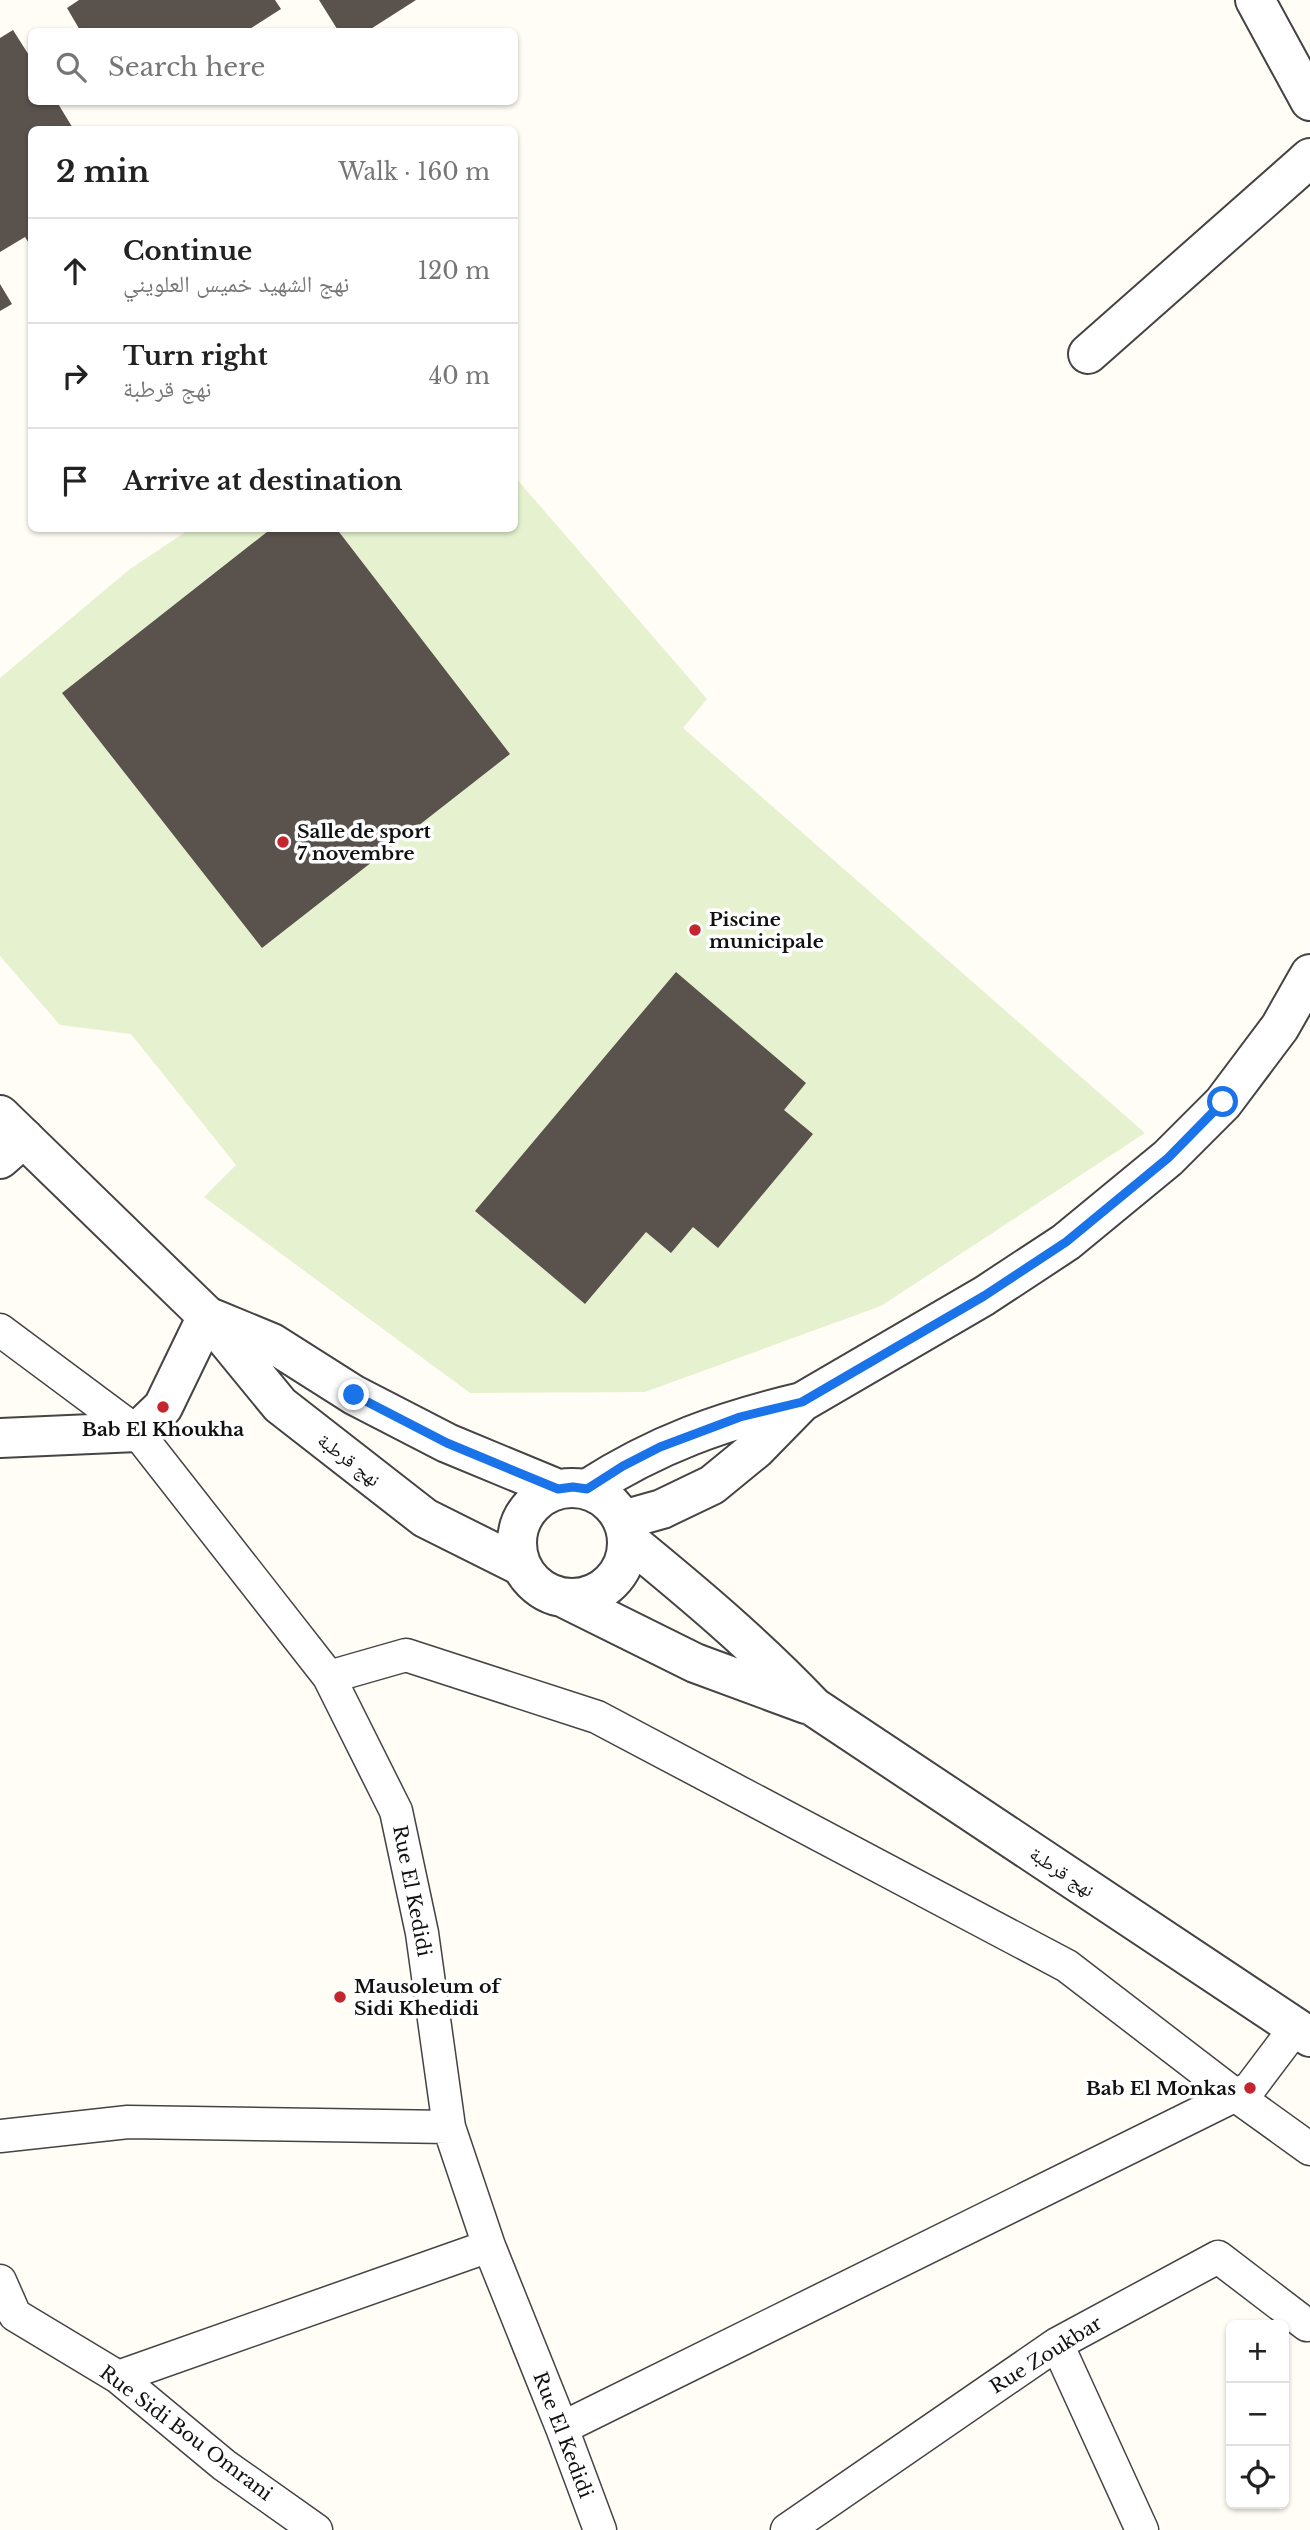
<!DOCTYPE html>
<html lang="en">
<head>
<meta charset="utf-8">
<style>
	body { margin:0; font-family:"Libre Baskerville","Noto Naskh Arabic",serif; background:#f2f2f2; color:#222 }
	.controls { position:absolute; right:21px; bottom:21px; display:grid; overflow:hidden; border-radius:10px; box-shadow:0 2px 5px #0004 }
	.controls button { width:63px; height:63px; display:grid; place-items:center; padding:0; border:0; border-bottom:2px solid #e0e0e0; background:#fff; color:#222; font:35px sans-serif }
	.stop { position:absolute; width:21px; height:21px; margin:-16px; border:5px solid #1a73e8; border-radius:50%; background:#fff }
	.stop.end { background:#1a73e8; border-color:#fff; box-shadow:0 2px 7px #0008 }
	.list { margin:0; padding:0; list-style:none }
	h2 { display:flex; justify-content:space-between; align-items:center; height:91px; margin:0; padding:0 28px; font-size:30px }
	h2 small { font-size:23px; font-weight:400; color:#767676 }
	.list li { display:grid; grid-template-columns:46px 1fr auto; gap:21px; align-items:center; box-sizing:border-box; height:105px; padding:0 28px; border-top:2px solid #e0e0e0 }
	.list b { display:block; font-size:26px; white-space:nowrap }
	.list p { margin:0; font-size:23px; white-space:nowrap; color:#767676 }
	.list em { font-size:23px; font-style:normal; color:#767676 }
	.icon { flex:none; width:38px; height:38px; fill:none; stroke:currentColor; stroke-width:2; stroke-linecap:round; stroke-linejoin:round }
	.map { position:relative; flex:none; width:1310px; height:2530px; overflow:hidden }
	.search { position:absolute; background:#fff; box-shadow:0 2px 5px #0004; left:28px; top:28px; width:490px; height:77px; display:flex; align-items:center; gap:18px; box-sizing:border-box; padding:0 24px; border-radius:10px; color:#767676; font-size:26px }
	.panel { position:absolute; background:#fff; box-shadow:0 2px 5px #0004; left:28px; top:126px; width:490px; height:406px; border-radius:10px }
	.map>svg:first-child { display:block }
	.pitch { fill:#e6f2cf }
	.building { fill:#5a524d }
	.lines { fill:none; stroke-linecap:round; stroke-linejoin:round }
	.pedestrian-casing { stroke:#444; stroke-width:35 }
	.minor-casing { stroke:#444; stroke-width:42 }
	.tertiary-casing { stroke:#444; stroke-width:42 }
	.pedestrian { stroke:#fff; stroke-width:32 }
	.minor { stroke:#fff; stroke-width:38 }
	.tertiary { stroke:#fff; stroke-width:38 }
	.route { stroke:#1a73e8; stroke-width:9 }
	.poi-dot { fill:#c4262e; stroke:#fff; stroke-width:2.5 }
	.labels { text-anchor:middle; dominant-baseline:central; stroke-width:7; stroke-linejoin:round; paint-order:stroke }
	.poi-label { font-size:19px; font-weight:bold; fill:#111; stroke:#fff; text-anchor:start }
	.street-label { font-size:19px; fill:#111; stroke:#fff }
</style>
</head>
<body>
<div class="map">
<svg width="1310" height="2530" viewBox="0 0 1310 2530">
	<rect width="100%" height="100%" fill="#fffdf5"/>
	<path class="pitch" d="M515,477l192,222 -24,29 462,405 -264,173 -236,86 -175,1 -266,-196 32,-32 -105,-131 -71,-9 -60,-69v-278l130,-109 60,-40 324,-1z"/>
	<path class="building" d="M79,0h196l6,9 -36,23h-164l-14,-24z
		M319,0h97l-50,32h-27z
		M13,30l19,30v42h25l17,28h-42v118l-7,-11 -25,15v-214z
		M0,284l12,20 -12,7z
		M272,528h64l174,226 -248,194 -200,-255z
		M676,972l130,111 -22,27 29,24 -95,114 -25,-21 -22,26 -25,-21 -61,72 -110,-93z"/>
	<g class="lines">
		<defs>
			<path id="pedestrian" d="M0,1330l137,102 192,245 67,134 26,122 27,194 40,119 73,182 38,102
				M329,1677l77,-22 191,62 470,249 168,129 75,54
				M0,2136l128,-14 321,5
				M0,2281l15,34 103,62 106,88 92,65
				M1057,2344l85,186
				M118,2377l371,-131
				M562,2428l688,-340 46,-61
				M787,2530l270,-186 161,-87 89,68 3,-1"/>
			<path id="minor" d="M1255,0l55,101
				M1088,354l222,-196
				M0,1159l24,-21
				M0,1438l137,-6 26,-25 44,-91
				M587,1489c70,-45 135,-68 215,-87
				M623,1520l39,-11 50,-24 44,-36 46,-47 182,-106 82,-54 102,-84 55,-55 57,-76 30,-53"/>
			<path id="tertiary" d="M0,1115l207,201 73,89 145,113 96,48
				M209,1317l63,26 82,52 93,48 111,46
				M517 1543a55 55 0 1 1 110 0a55 55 0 1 1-110 0Z
				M627,1539c66,54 128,106 187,168l496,330
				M566,1599l129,64 111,41"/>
		</defs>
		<use href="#pedestrian" class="pedestrian-casing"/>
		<use href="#minor" class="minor-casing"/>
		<use href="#tertiary" class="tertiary-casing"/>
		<use href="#pedestrian" class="pedestrian"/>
		<use href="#minor" class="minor"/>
		<use href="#tertiary" class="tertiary"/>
	</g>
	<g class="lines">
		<path class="route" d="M354,1395l93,48 111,46 15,-2 14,2 36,-23 37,-19 80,-30 62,-15 182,-106 82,-54 102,-84 55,-56"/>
	</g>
	<g class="poi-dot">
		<circle cx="283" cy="842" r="7"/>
		<circle cx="695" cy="930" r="7"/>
		<circle cx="163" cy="1407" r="7"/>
		<circle cx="340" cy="1997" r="7"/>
		<circle cx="1250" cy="2088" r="7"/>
	</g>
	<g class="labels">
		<g class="poi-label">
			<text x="297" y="831">Salle de sport<tspan x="297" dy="22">7 novembre</tspan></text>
			<text x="709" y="919">Piscine<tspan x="709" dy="22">municipale</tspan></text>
			<text x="163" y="1429" text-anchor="middle">Bab El Khoukha</text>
			<text x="354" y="1986">Mausoleum of<tspan x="354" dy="22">Sidi Khedidi</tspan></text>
			<text x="1236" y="2088" text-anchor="end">Bab El Monkas</text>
		</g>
		<g class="street-label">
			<text transform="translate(349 1460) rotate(38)">نهج قرطبة</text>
			<text transform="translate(1062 1872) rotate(34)">نهج قرطبة</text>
			<text transform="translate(412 1891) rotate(79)">Rue El Kedidi</text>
			<text transform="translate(1046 2355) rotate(-32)">Rue Zoukbar</text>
			<text transform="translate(186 2433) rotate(37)">Rue Sidi Bou Omrani</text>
			<text transform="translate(563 2435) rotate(69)">Rue El Kedidi</text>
		</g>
	</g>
</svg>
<div class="controls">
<button>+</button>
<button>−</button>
<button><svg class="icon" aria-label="locate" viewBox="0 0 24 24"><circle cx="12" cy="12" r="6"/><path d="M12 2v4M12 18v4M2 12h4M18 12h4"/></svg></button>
</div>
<div class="stop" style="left:1223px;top:1102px"></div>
<div class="stop end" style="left:354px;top:1395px"></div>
<div class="search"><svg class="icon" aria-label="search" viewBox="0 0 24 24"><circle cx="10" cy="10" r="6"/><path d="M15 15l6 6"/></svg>Search here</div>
<section class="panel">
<h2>2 min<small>Walk · 160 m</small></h2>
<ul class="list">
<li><svg class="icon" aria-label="ahead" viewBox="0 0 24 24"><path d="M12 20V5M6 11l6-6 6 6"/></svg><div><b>Continue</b><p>نهج الشهيد خميس العلويني</p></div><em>120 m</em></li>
<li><svg class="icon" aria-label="right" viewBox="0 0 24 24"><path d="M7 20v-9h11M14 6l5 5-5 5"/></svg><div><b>Turn right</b><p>نهج قرطبة</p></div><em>40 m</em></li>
<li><svg class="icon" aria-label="arrive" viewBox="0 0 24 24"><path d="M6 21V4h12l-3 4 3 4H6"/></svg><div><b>Arrive at destination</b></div></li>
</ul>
</section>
</div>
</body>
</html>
